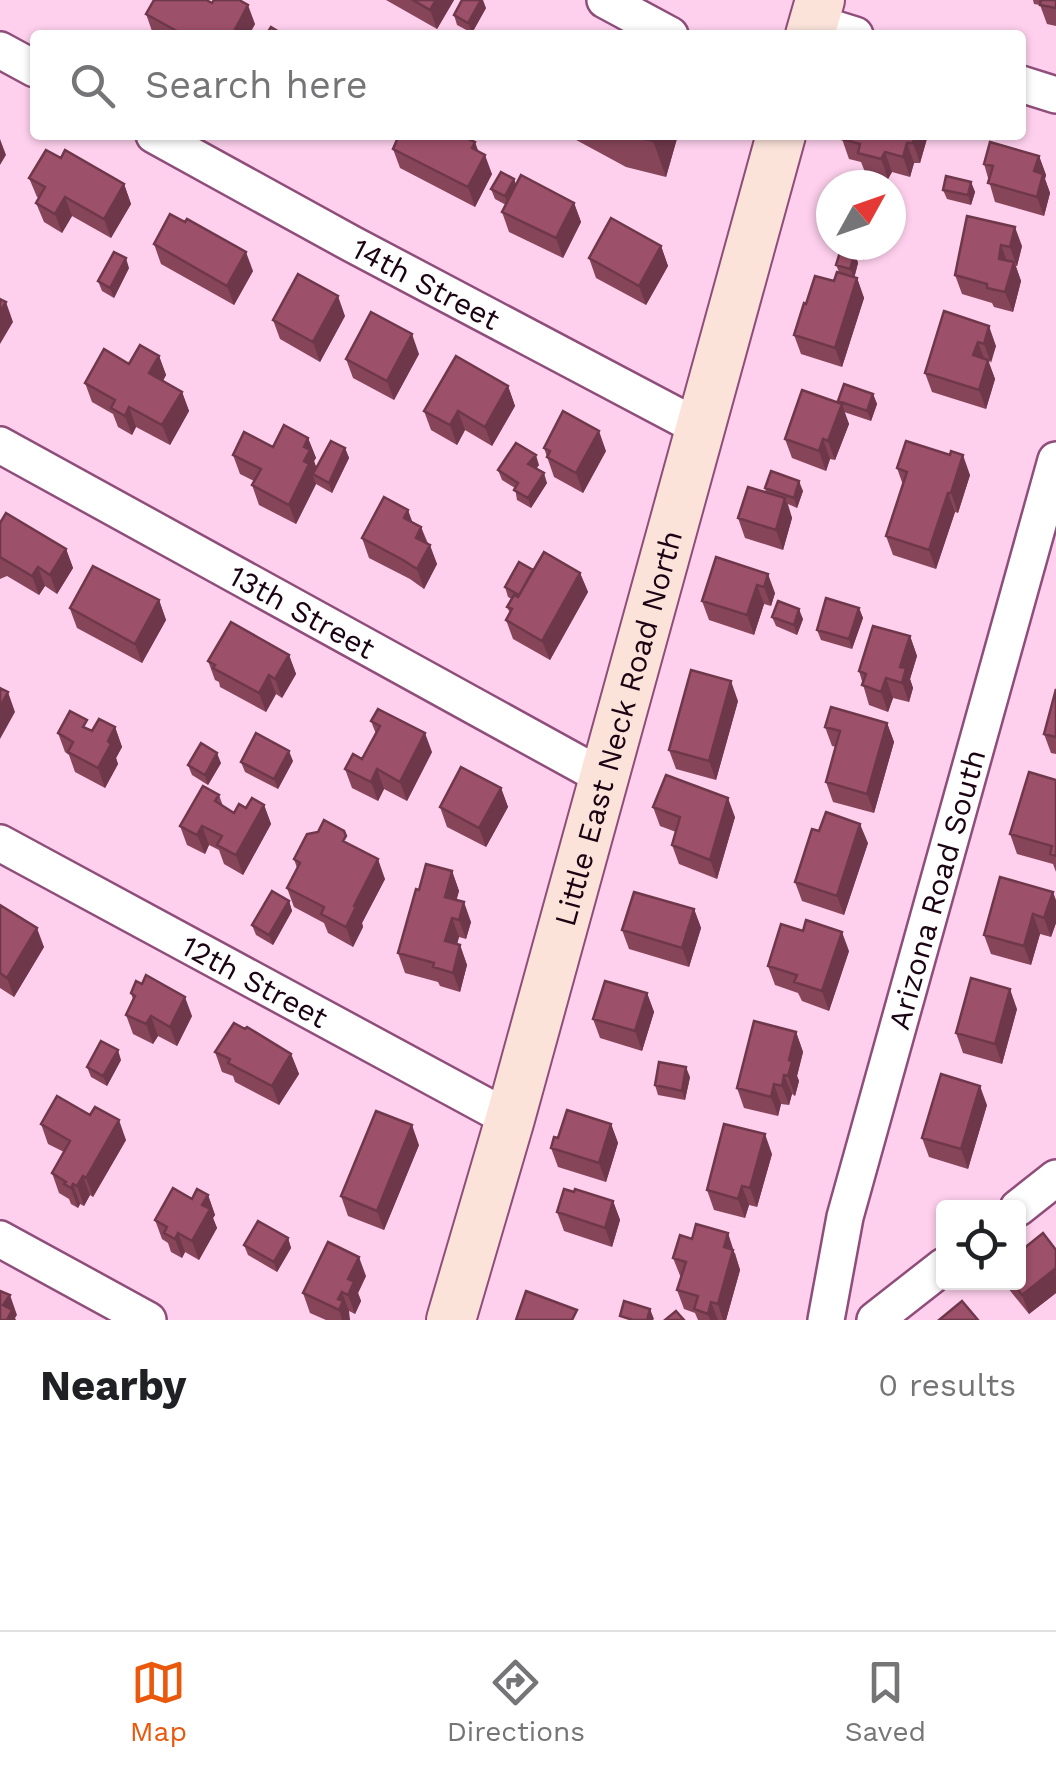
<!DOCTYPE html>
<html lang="en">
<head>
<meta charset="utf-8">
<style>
	body { margin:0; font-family:"Work Sans",sans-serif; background:#f2f2f2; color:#202124 }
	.controls { position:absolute; right:30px; bottom:30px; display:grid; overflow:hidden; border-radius:10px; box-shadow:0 2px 8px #0004 }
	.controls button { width:90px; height:90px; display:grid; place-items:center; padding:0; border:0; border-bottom:2px solid #e0e0e0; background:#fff; color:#202124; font:50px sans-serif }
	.compass { position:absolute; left:816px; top:170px; width:90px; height:90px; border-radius:50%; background:#fff; box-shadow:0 2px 8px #0004; rotate:50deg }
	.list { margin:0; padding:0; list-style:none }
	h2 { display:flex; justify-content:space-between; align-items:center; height:130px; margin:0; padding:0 40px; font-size:42px }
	h2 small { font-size:32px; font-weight:400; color:#757577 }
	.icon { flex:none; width:55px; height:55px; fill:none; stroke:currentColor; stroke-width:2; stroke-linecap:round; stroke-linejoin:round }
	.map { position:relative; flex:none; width:1056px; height:1320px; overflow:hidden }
	.search { position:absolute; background:#fff; box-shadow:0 2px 8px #0004; left:30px; right:30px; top:30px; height:110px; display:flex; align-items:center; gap:25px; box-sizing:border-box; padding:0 35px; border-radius:10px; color:#757577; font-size:38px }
	.sheet { height:310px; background:#fff }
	nav { display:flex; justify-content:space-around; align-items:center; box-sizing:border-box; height:140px; border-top:2px solid #e0e0e0; background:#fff; font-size:28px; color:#757577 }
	nav a { display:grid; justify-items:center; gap:5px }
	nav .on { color:#ea580c }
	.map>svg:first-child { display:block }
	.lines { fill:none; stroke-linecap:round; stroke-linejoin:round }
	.street-casing { stroke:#8f4d7a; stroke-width:40 }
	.secondary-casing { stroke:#8f4d7a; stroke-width:52 }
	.street { stroke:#fff; stroke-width:35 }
	.secondary { stroke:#fbe3da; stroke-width:48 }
	.wall { fill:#87455a }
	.shaded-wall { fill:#6e384a }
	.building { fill:#9d5069; stroke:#6e384a; stroke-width:2.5 }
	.labels { text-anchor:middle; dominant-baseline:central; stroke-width:8; stroke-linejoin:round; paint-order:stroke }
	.street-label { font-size:30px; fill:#1b0314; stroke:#f8e8f1 }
</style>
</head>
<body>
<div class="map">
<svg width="1056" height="1320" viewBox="0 0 1056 1320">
	<rect width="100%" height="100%" fill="#fed0ed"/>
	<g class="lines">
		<defs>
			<g id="street">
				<path d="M605,0l65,35"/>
				<path d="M813,22l42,13"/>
				<path d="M0,50l35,19"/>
				<path d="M1021,84l35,11"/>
				<path id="s1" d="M154,135l198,109 348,184"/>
				<path id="s2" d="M0,445l603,332"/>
				<path id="s3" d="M0,843l510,276"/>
				<path d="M1018,1208l38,-30"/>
				<path d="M0,1239l148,81"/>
				<path id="s4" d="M826,1320l19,-103 211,-757"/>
				<path d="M875,1320l69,-54"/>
			</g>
			<g id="secondary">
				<path d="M810,35l10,-35"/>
				<path id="s5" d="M451,1320l59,-201 271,-984"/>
			</g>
		</defs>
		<use href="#street" class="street-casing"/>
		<use href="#secondary" class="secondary-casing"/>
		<use href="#street" class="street"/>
		<use href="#secondary" class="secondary"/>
	</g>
	<path class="wall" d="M386,0h68l-17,29z
		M1033,0h23v26l-9,-2 -7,-19 -6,-1z
		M212,3l43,21 -6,11h-93l-3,-1 -7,-20z
		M486,8l-14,25 -15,-8 -3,-10z
		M567,135h111l-12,42 -40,-10z
		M928,135l-8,28h-6l-4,14 -18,-5 -4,7 -23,-7 -4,-10 -12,-3 -7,-20z
		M393,149l99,25 -17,33 -75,-39z
		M1039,156l7,19 -1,4 5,14 -6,23 -49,-14 -11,-38z
		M29,178l95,6 7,20 -20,34 -39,-22 -10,17 -18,-11 -8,-19 3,-5 -2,-1z
		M971,182l4,10 -4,13 -24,-6 -4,-9z
		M491,189l83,14 7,19 -18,36 -54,-26 -7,-20 4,-7 -11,-6z
		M967,216l55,30 -5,20h-1l5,15 -8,31 -19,-5 -2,-4 -30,-9 -7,-19z
		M154,244l99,27 -19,34 -73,-41z
		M841,245h44l-2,8 -15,-5 -4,12 -8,-2 2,5 -4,15h3l7,20 -22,69 -41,-13 -7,-19 12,-31 28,-23 5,-9 -3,-7 7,-15z
		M661,246l7,20 -22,39 -50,-27 -7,-20z
		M129,268l-15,30 -12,-7 -4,-10z
		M944,311l52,35 -7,17 6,16 -9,30 -54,-17 -7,-19z
		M345,316l-25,46 -40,-23 -7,-19z
		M419,354l-25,46 -41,-22 -7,-19z
		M159,356l7,19 -3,6 19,11 7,19 -19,34 -34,-18 -4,8 -14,-8 -5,-13 -21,-12 -7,-19z
		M508,386l7,20 -23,40 -27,-16 -8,15 -26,-15 -7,-19z
		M873,394l4,10 -6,17 -27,-9 5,12 -14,36 -5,-1 -4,12 -34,-13 -7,-19 54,-36 -1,-2z
		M308,438l8,20 -2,3 2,6 29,-19 4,10 -17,35 -16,-9 -20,40 -37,-19 -7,-20 2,-4 -14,-7 -7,-19z
		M544,448l62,3 -23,42 -29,-16z
		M950,455l20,20 -12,38 -3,-1 -19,57 -43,-14 -7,-19 17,-51 -6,-17z
		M539,465l-3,4 11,14 -16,25 -14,-8 -2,-12 -13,-8 -4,-10z
		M765,488l38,3 -6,17 -9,-4 4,14 -9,32 -38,-12 -7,-20 28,-25z
		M0,523l66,26 7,19 -16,26 -12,-8 -6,9 -32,-19 -7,3z
		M413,523l8,4 16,37 -13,25 -14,-10 -41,-21 -7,-20z
		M716,557l59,36 -4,13 -7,-2 -10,31 -45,-15 -7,-19z
		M533,570l47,3 8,19 -38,68 -37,-21 -7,-19 4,-7 -3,-6 5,-8 -4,-2 -3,-10z
		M159,600l7,20 -24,43 -65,-35 -7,-19z
		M859,608l4,10 -11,31 -31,-9 -4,-10z
		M772,617l31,2 -6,16 -21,-9z
		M910,636l7,20 -7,23 3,9 -4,14 -16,-4 -5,14 -19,-7 -10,-34z
		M289,655l7,19 -14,24 -6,-4 -10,18 -46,-25 -1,-5 -4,-2 -7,-19z
		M1056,689v65l-5,-1 -7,-19z
		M738,701l-22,79 -40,-11 -7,-19z
		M371,721l61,31 -25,49 -23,-12 -6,12 -26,-13 -7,-19 17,-10 14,-25z
		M887,723l7,19 -20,71 -41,-11 -7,-20 10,-35 -4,-1 -7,-19z
		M115,727l7,20 -6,11 2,6 -13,24 -30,-16 -6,-17 -4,-3 -7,-19 34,-2z
		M293,761l-15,28 -33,-17 -4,-10z
		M221,763l-13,22 -16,-10 -4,-10z
		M1056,780v92l-3,-8 -36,-10 -7,-20z
		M501,788l7,19 -22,40 -39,-20 -7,-20z
		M219,795l4,11 11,7 12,-5 18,-3 7,19 -28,51 -19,-11 -5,-14 -10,-5 -4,9 -18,-9 -7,-19z
		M653,807l82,10 -18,62 -38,-15 -7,-19 4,-13 -16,-6z
		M819,831l49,12 -24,72 -42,-14 -7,-19z
		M350,844l35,35 -23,44 1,4 -10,20 -25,-14 -4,-10 -30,-16 -7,-19 10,-20 -3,-9z
		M452,871l7,20 -3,9 15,22 -5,17 -7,-2 -2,7 3,1 7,20 -7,27 -20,-6 -2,-4 -33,-9 -7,-20 21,-63z
		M1056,900v23l-5,14 -11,-3 -9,31 -40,-11 -7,-19z
		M289,901l3,10 -19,34 -17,-10 -4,-10z
		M0,905l44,42 -30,50 -14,-9z
		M694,909l7,19 -12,39 -60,-18 -7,-19z
		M849,951l-20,60 -27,-10 -4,-8 -23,-8 -7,-19z
		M131,993l61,23 -15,30 -19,-10 -5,8 -20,-10 -7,-19 7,-16z
		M647,993l7,19 -12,39 -42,-13 -7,-19z
		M1017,1009l-15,55 -39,-11 -7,-20z
		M796,1032l7,20 -6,24 2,5 -4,15 -3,-2 -3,11 -8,-1 -3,12 -34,-8 -7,-20z
		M215,1052l76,2 8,20 -20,31 -44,-23 -2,-6 -11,-4z
		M121,1060l-14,26 -16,-9 -4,-10z
		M690,1077l-5,23 -27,-5 -3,-10z
		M987,1105l-19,64 -39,-12 -7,-19z
		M41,1124l85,16 -33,57 -3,-2 -6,11 -4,-2 -2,4 -7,-4 -2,-5 -10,-6 -7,-20 12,-21 -16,-8z
		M611,1124l7,19 -12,39 -48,-15 -7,-19z
		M419,1145l-35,85 -36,-14 -7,-20z
		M772,1154l-15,53 -8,-2 -4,13 -31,-8 -7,-20z
		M208,1195l7,20 -2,3 4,10 -18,32 -14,-8 -3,6 -11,-6 -3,-9 -6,-4 -7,-19 37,-21z
		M613,1201l7,19 -8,27 -48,-16 -7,-19z
		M288,1238l3,10 -14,24 -29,-17 -4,-10z
		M1056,1250v43l-27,21 -22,-27 -2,-5h13z
		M735,1253l5,17 -14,50h-28l-3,-7 -11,-4 -7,-19 4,-12 -8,-20z
		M366,1276l-8,17 3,8 -6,13 -6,-3 -1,2 2,7h-24l-16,-7 -7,-20z"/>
	<path class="shaded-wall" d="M436,0h18l-17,29 -7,-19z
		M481,0h2l3,8 -14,25 -4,-10z
		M248,5l7,19 -6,11h-17z
		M655,135h23l-12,42 -13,-36z
		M915,135h13l-8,28 -7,-20z
		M0,139l6,16 -6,10z
		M475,142l7,19 3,-6 7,19 -17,33 -7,-20 4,-39z
		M907,143l7,20 -4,14 -7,-20z
		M885,152l7,20 -4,7 -7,-20z
		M1039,156l7,19 -1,4 5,14 -6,23 -7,-19 -3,-26z
		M514,179l4,10 -10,17 -3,-10z
		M971,182l4,10 -4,13 -3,-10z
		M124,184l7,20 -20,34 -7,-19z
		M65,197l7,19 -10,17 -7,-19z
		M574,203l7,19 -18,36 -7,-20z
		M1015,227l7,19 -5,20 -7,-19z
		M859,245h8l1,3 -4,12z
		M1001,245l7,19 -9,-5z
		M661,246l7,20 -22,39 -7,-19z
		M246,252l7,19 -19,34 -7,-19z
		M855,253l3,10 -4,16 -4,-10z
		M126,258l3,10 -15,30 -4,-10z
		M1014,262l7,19 -8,31 -8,-20z
		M857,278l7,20 -22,69 -7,-19z
		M338,296l7,20 -25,46 -7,-20z
		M6,302l7,20 -13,22v-32z
		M989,326l7,20 -5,17 -7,-19z
		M412,334l7,20 -25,46 -7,-19z
		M978,342l7,19 -12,-6z
		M159,356l7,19 -10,18 -7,-20z
		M988,360l7,19 -9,30 -7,-19z
		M508,386l7,20 -23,40 -7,-19z
		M182,392l7,19 -19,34 -8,-20z
		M873,394l4,10 -6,17 -4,-10z
		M842,404l7,20 -14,36 -7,-19z
		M129,407l7,20 -4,8 -7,-19z
		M458,411l7,19 -8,15 -7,-20z
		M599,431l7,20 -23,42 -7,-20z
		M308,438l8,20 -2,3 3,8 -4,7 3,8 -20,40 -7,-19 15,-44v-14z
		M823,439l7,20 -4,12 -7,-20z
		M345,448l4,10 -17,35 -3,-10z
		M536,455l3,10 -7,9 -4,-10z
		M963,455l7,20 -12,38 -7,-20z
		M544,473l3,10 -16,25 -3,-10z
		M799,481l4,10 -6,17 -3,-10z
		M948,493l7,19 -19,57 -7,-19z
		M785,498l7,20 -9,32 -7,-20z
		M408,510l7,19 -11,-11z
		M421,527l7,20 -12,-9z
		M430,545l7,19 -13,25 -7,-20z
		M66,549l7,19 -16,26 -7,-19z
		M38,567l7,19 -6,9 -7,-19z
		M580,573l8,19 -38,68 -8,-19z
		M768,574l7,19 -4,13 -7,-19z
		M757,585l7,19 -10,31 -7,-20z
		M159,600l7,20 -24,43 -7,-19z
		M859,608l4,10 -11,31 -3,-10z
		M799,609l4,10 -6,16 -3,-10z
		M910,636l7,20 -7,23 3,9 -4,14 -7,-19 -2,-16z
		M289,655l7,19 -14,24 -7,-19z
		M269,675l7,19 -10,18 -7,-19z
		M886,678l7,20 -5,14 -7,-20z
		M731,681l7,20 -22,79 -7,-19z
		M8,692l7,20 -15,27v-32z
		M887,723l7,19 -20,71 -7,-19z
		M115,727l7,20 -6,11 2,6 -13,24 -7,-20 10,-27z
		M425,733l7,19 -25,49 -7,-19z
		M289,751l4,10 -15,28 -4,-10z
		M217,753l4,10 -13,22 -3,-10z
		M377,769l7,20 -6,12 -7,-19z
		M501,788l7,19 -22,40 -7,-19z
		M728,798l7,19 -18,62 -7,-19z
		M264,805l7,19 -28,51 -7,-20z
		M860,824l8,19 -24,72 -7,-19z
		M202,826l7,19 -4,9 -8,-19z
		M378,859l7,20 -23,44 1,4 -10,20 -7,-20 8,-21z
		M452,871l7,20 -7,26 -7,-20z
		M1053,892l3,8v23l-5,14 -7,-19z
		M289,901l3,10 -19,34 -4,-10z
		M464,902l7,20 -5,17 -7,-19z
		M694,909l7,19 -12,39 -7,-19z
		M1033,914l7,20 -9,31 -7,-19z
		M452,918l7,19 -7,24 -7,-20z
		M37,928l7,19 -30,50 -7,-19z
		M842,932l7,19 -20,60 -7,-20z
		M460,945l7,20 -7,27 -7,-19z
		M1010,989l7,20 -15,55 -7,-20z
		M647,993l7,19 -12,39 -7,-20z
		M185,997l7,19 -15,30 -7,-19z
		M151,1016l7,20 -5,8 -7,-20z
		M796,1032l7,20 -6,24 2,5 -4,15 -7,-20 1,-16z
		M118,1050l3,10 -14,26 -4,-10z
		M291,1054l8,20 -20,31 -7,-19z
		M686,1067l4,10 -5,23 -3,-9z
		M784,1075l8,19 -3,11 -7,-19z
		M774,1084l7,20 -3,12 -7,-19z
		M980,1086l7,19 -19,64 -7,-20z
		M119,1120l7,20 -33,57 -7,-19z
		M611,1124l7,19 -12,39 -7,-19z
		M412,1125l7,20 -35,85 -7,-19z
		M765,1134l7,20 -15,53 -7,-19z
		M83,1176l7,19 -6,11 -7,-20z
		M73,1184l7,20 -2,4 -7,-20z
		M742,1186l7,19 -4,13 -7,-19z
		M208,1195l7,20 -2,3 4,10 -18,32 -7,-19 10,-36z
		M613,1201l7,19 -8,27 -7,-19z
		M178,1233l7,19 -3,6 -7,-19z
		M728,1233l12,37 -14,50h-3l-5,-16 6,-57z
		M288,1238l3,10 -14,24 -3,-10z
		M359,1257l7,19 -8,17 3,8 -6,13 -7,-19v-16z
		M1056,1268v25l-27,21 -7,-19z
		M342,1292l7,19 1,9h-8l-3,-10 -1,-11z
		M10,1295l7,20 -2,3 1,2h-9l-4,-15z
		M711,1302l7,18h-8l-2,-6z
		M650,1309l4,10 -1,1h-6z"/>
	<path class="building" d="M154,0h52l6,3 2,-3h25l9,5 -16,30h-48l-38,-21z
		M413,0h23l-6,10z
		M462,0h19l-13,23 -14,-8z
		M1041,0h15v8l-16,-3z
		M271,27l13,8h-18z
		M399,135h61l15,7 -3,6 13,7 -17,32 -75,-38z
		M629,135h26l-2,6z
		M843,135h72l-2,8h-6l-4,14 -18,-5 -4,7 -23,-6 2,-9 -18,-5z
		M990,142l49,14 -5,15 9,3 -6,23 -49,-14 5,-17 -9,-2z
		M46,150l15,8 4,-8 59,34 -20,35 -39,-22 -10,17 -19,-11 9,-16 -16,-9z
		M501,172l13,7 -9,17 -14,-7z
		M521,175l53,28 -18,35 -54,-26z
		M946,176l25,6 -3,13 -25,-5z
		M170,214l15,8 2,-3 59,33 -19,34 -73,-42z
		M967,216l48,11 -5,20 -9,-2 -2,14 15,3 -9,30 -18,-4v-4l-32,-9z
		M611,218l50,28 -22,40 -50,-28z
		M841,249l14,4 -5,16 -14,-4z
		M114,252l12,6 -16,30 -12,-7z
		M837,272l20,6 -22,70 -41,-13 10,-32 2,1 9,-28 19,5z
		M298,274l40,22 -25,46 -40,-22z
		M0,299l6,3 -6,10z
		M944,311l45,15 -5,18 -6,-2 -5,13 15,5 -9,30 -54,-17z
		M371,312l41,22 -25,47 -41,-22z
		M140,345l19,11 -10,17 33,19 -20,33 -33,-18 -4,9 -14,-8 4,-8 -30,-17 19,-34 25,15z
		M456,356l52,30 -23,41 -27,-16 -8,14 -26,-14z
		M844,384l29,10 -6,17 -29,-10z
		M802,390l40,14 -14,37 -5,-2 -4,12 -34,-12z
		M563,411l36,20 -23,42 -29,-16 3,-6 -6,-3z
		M284,425l24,13 -4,9 6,3 -6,11 5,3 -20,41 -37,-20 9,-16 -28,-14 11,-23 29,15z
		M331,441l14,7 -16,35 -16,-9z
		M906,441l44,14 1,-4 12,4 -12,38h-3l-19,57 -43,-14 21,-64 -10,-4z
		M516,443l20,12 -8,9 16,9 -16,25 -14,-8 4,-7 -20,-13z
		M771,471l28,10 -5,17 -29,-10z
		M748,487l37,11 -9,32 -38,-12z
		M384,497l24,13 -4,8 17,9 -5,11 14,7 -13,24 -14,-9 -41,-22z
		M6,513l60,36 -16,26 -12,-8 -6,9 -32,-19v-34z
		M544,552l36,21 -38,68 -36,-21 6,-11 -5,-2 7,-12 4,2z
		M716,557l52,17 -4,13 -7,-2 -10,30 -45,-14z
		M519,562l14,8 -14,25 -14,-8z
		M93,566l66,34 -24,44 -65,-36z
		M826,598l33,10 -10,31 -32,-9z
		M778,601l21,8 -5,16 -22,-8z
		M231,622l58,33 -14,24 -6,-4 -10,18 -46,-25 2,-3 -7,-4z
		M873,626l37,10 -10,31 6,1 -4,15 -16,-5 -5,14 -19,-7 4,-11 -7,-3z
		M691,670l40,11 -22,80 -40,-11z
		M0,688l8,4 -8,15z
		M1056,689v48l-12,-3z
		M831,707l56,16 -20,71 -41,-12 14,-51 -15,-4z
		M378,709l47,24 -25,49 -23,-13 -6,13 -26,-13 8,-15 9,5 18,-33 -9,-5z
		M70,711l17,9 -4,7 9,4 7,-12 16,8 -7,14 3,3 -13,24 -30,-16 5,-10 -15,-9z
		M256,733l33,18 -15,28 -33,-17z
		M201,743l16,10 -12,22 -17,-10z
		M461,767l40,21 -22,40 -39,-21z
		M1029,772l27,8v76l-6,-2 2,-8 -42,-12z
		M666,775l62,23 -18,62 -38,-15 8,-28 -27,-10z
		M203,786l16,9 -4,6 19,12 5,-9 7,4 6,-10 12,7 -28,50 -19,-10 5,-9 -20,-10 -5,9 -17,-9z
		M826,812l34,12 -23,72 -42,-14 17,-53 7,2z
		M324,820l20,11 2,5 -3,5 35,18 -24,47 2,1 -10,20 -25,-13 3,-7 -37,-19 13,-25 -6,-4 13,-25 11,-2z
		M426,864l26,7 -7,26 19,5 -5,18 -7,-2 -7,23 15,4 -7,28 -20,-6 1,-4 -36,-10 18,-64 3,1z
		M1000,877l53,15 -9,26 -11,-4 -9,32 -40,-11z
		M272,891l17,10 -20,34 -17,-10z
		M634,892l60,17 -12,39 -60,-18z
		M0,905l37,23 -30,50 -7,-5z
		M806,920l36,12 -20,59 -28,-9 3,-7 -29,-9 13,-42 22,7z
		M146,975l39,22 -15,30 -19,-11 -5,8 -20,-9 9,-19 -4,-3 5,-12 6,3z
		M971,978l39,11 -15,55 -39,-11z
		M605,981l42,12 -12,38 -42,-12z
		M754,1021l42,11 -7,28 3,2 -4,14 -4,-1 -2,11 -8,-2 -3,13 -34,-9z
		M234,1023l11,6 2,-2 44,27 -19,32 -44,-23 2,-4 -15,-7z
		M101,1041l17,9 -15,26 -16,-9z
		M659,1062l27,5 -4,24 -27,-6z
		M941,1074l39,12 -19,63 -39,-11z
		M57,1096l33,19 5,-8 24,13 -33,58 -3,-2 -6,10 -4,-2 -2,4 -7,-4 2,-2 -14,-9 18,-32 -29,-17z
		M567,1110l44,14 -12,39 -48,-15 3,-11 4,1z
		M376,1111l36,14 -35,86 -36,-15z
		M724,1124l41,10 -15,54 -8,-2 -4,13 -31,-9z
		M173,1188l19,11 5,-10 11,6 -6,10 8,4 -18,32 -14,-8 -3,6 -11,-6 3,-6 -12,-7z
		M564,1189l10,3 1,-3 38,12 -8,27 -48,-16z
		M258,1221l30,17 -14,24 -30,-17z
		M696,1224l32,9 -4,14 9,3 -15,54 -7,-2 -3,12 -14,-5 4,-13 -21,-6 9,-28 -13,-4 7,-23 12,4z
		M1043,1233l13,17v18l-34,27 -10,-13h6v-29z
		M328,1242l31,15 -11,22 6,3 -6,13 -6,-3 -4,7 5,2 -4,9 -36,-17z
		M0,1291l10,4 -7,10 9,5 -5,10h-7z
		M526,1291l51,19 -5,10h-56z
		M624,1301l26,8 -3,11h-14l-13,-4z
		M962,1301l16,19h-39z
		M676,1311l8,9h-19z"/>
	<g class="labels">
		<g class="street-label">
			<text stroke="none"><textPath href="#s1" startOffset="310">14th Street</textPath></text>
			<text stroke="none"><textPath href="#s2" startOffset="345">13th Street</textPath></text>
			<text stroke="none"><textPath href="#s5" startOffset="615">Little East Neck Road North</textPath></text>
			<text stroke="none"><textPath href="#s4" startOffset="445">Arizona Road South</textPath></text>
			<text stroke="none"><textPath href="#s3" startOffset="290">12th Street</textPath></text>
		</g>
	</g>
</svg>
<div class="controls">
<button><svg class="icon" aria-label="locate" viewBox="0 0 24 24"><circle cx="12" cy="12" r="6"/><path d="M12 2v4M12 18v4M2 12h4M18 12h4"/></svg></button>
</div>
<svg class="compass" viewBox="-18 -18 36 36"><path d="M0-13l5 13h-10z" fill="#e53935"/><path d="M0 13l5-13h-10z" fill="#757577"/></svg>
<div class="search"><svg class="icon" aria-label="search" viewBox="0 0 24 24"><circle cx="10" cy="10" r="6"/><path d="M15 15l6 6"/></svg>Search here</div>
</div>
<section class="sheet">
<h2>Nearby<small>0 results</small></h2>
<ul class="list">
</ul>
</section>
<nav>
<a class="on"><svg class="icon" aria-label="map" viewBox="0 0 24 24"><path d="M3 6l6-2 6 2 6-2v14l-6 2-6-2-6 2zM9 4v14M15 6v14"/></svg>Map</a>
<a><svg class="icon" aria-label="directions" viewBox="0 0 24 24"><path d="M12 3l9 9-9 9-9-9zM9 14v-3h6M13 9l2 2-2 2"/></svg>Directions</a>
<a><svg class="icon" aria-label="saved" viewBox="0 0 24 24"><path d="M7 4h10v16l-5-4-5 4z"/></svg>Saved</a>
</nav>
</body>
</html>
